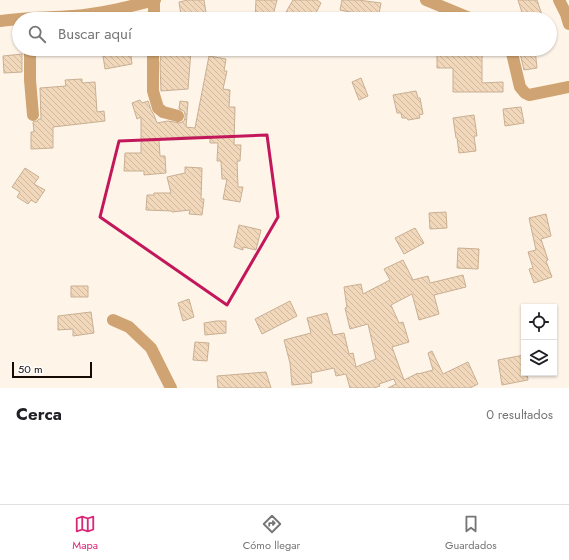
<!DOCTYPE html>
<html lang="es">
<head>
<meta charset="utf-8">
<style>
	body { margin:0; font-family:Jost,sans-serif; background:#f6f6f6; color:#202124 }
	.controls { position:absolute; right:12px; bottom:12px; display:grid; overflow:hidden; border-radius:0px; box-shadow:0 1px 3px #0004 }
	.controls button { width:36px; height:36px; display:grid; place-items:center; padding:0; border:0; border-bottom:1px solid #e0e0e0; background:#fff; color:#202124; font:20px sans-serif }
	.scale { position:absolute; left:12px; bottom:10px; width:80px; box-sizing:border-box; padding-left:4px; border:2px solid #140c04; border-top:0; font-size:11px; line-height:14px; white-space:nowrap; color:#140c04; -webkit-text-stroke:3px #fff; paint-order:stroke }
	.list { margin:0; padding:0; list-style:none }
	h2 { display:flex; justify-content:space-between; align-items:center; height:52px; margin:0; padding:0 16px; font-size:17px }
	h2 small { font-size:13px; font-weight:400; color:#757577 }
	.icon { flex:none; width:22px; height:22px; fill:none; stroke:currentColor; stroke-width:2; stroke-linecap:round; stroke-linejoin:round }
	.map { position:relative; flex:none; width:569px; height:388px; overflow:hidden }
	.search { position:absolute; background:#fff; box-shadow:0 1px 3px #0004; left:12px; right:12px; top:12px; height:44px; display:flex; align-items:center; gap:10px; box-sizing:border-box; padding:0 14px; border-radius:22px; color:#757577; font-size:15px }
	.sheet { height:116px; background:#fff }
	nav { display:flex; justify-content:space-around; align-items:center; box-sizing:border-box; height:56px; border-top:1px solid #e0e0e0; background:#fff; font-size:11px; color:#757577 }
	nav a { display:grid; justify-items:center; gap:2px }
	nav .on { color:#db2777 }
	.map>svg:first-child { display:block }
	.building { fill:url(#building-back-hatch); stroke:#c8af93 }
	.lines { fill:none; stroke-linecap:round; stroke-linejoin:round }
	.minor { stroke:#d0a472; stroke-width:12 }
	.marked { fill:none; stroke:#c2185b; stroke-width:3; stroke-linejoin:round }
</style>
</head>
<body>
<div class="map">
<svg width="569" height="388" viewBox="0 0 569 388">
	<defs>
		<pattern id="building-back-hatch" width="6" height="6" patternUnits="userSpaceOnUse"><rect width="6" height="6" fill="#f2d8bb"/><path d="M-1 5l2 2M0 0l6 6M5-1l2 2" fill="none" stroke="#cfb89f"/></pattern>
	</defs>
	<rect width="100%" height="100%" fill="#fff4e8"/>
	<path class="building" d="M188,0h16l3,19h-17l-1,-6 -8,2 -2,-13z
		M256,0h21l-5,19h-17z
		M293,0h24l4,3 -8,16h-31z
		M342,0h16l23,3 -3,16h-14l1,-4 -25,-5z
		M518,0h19l5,15 -13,4h-5z
		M102,49h28l2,15 -27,5z
		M162,49l29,1 -3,39 -27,2 -1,-28z
		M437,49h48l-3,8v26l21,-1v10h-50v-24h-16z
		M519,49h16l2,19 -13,2z
		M22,54v18l-18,1 -1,-17z
		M209,56l17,3 -2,12h3l-4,18 7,1 -1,17h6l-1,38h7l-1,16h-3l1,26h5l-3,15 -17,-3 4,-20h-5l-1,-18h-4l1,-18h-8v-7l-29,1 -22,3 1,16h5l1,17 -22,2v-4h-20l1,-18h16v-36l-4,2 -5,-16 8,-3 2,3 6,-2 3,9 3,5 3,8 11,-2 12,2 4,-2 1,-3v-4l-1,-3 -5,-2 1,-8 8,1 -2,25 9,1z
		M361,78l7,18 -9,4 -7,-18z
		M82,79v4l13,-1 2,30 7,-1 1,10 -52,6v21l-22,1v-17h3l-1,-10 4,-1 2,-2h2l-1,-31 26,-2 -1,-6z
		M416,91l2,7h2l3,16 -4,1 1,3 -12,2 -1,-2h-5l-1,-5h-4l-4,-18z
		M521,107l3,16 -19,3 -2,-17z
		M474,115l3,21h-3l2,15 -17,2 -2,-15h-1l-3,-20z
		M185,167l17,1 -1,31h3l-2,16 -13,-1 1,-4 -18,2v-1l-26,-1 1,-15h7v-2h17l-4,-16 18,-4z
		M25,168l14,9 -5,7 11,6 -9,13 -5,-3 -3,4 -11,-7 3,-5 -8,-5z
		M446,212l1,16 -17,1 -1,-16z
		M546,214l5,22 -10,3 7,21 -2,1 6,16 -18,6 -5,-14 4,-1 -5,-16 8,-2 -7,-32z
		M239,225l22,5 -5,20 -13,-3v3l-9,-3z
		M415,228l9,15 -20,11 -9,-16z
		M458,248l21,1 -1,20 -21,-1z
		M403,260l10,20 15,-4 2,7 33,-8 3,12 -32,8 5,19 -20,6 -7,-26 -21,11 8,18 4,-1 6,20 -17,5 12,33 14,-7v1l15,-4 -5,-17 4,-2 11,23 25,-12 10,22 -8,4h-82l8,-4 -2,-5 -15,5 1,2 -6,2h-24l-4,-14 -10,2 -2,-8 -23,5 1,10 -20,2 -2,-22 -6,-23 27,-7 -4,-15 20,-5 6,22 11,-2 5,21 4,-1 3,14 20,-8 -8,-35 -18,5 -5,-21h2l-3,-21 17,-3 2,10 27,-14 -6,-11z
		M71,286h17v11h-17z
		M189,299l5,18 -11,4 -5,-18z
		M290,301l7,15 -35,18 -7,-15z
		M91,312l3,21 -21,3v-7l-15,1v-14z
		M216,321h10v12l-21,2 -1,-12z
		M195,342l14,1 -2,18 -14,-1z
		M524,355v18h3l1,7 -26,5 -4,-25z
		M266,372l5,16h-53l-1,-12z"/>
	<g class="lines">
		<path class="minor" d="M426,0l46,19
			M559,0l7,14 3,10
			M154,19v-19
			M0,21c24,-4 49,-3 73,-5 28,-2 55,-9 82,-16
			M30,49v31l3,35
			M153,49v42l5,17 5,4 15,4
			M511,49l9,38 5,6 4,2 40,-8
			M113,320l16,7 22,21 20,40"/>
	</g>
	<path class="marked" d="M267,135l11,82 -51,88 -127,-88 19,-76z"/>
</svg>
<div class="controls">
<button><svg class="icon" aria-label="locate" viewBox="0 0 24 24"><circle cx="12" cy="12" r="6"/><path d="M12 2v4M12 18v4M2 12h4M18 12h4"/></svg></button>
<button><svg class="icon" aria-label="layers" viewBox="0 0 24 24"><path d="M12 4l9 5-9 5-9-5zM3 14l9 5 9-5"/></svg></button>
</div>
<div class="scale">50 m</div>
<div class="search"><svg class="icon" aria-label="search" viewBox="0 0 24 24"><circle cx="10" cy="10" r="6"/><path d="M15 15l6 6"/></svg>Buscar aquí</div>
</div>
<section class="sheet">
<h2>Cerca<small>0 resultados</small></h2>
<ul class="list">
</ul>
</section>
<nav>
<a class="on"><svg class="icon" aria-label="map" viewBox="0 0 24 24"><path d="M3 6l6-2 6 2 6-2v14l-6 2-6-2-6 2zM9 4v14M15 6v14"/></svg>Mapa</a>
<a><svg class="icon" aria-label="directions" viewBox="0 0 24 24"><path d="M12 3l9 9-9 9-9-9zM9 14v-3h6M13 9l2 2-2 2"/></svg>Cómo llegar</a>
<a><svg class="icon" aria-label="saved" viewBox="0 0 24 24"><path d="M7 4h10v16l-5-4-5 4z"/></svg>Guardados</a>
</nav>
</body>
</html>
